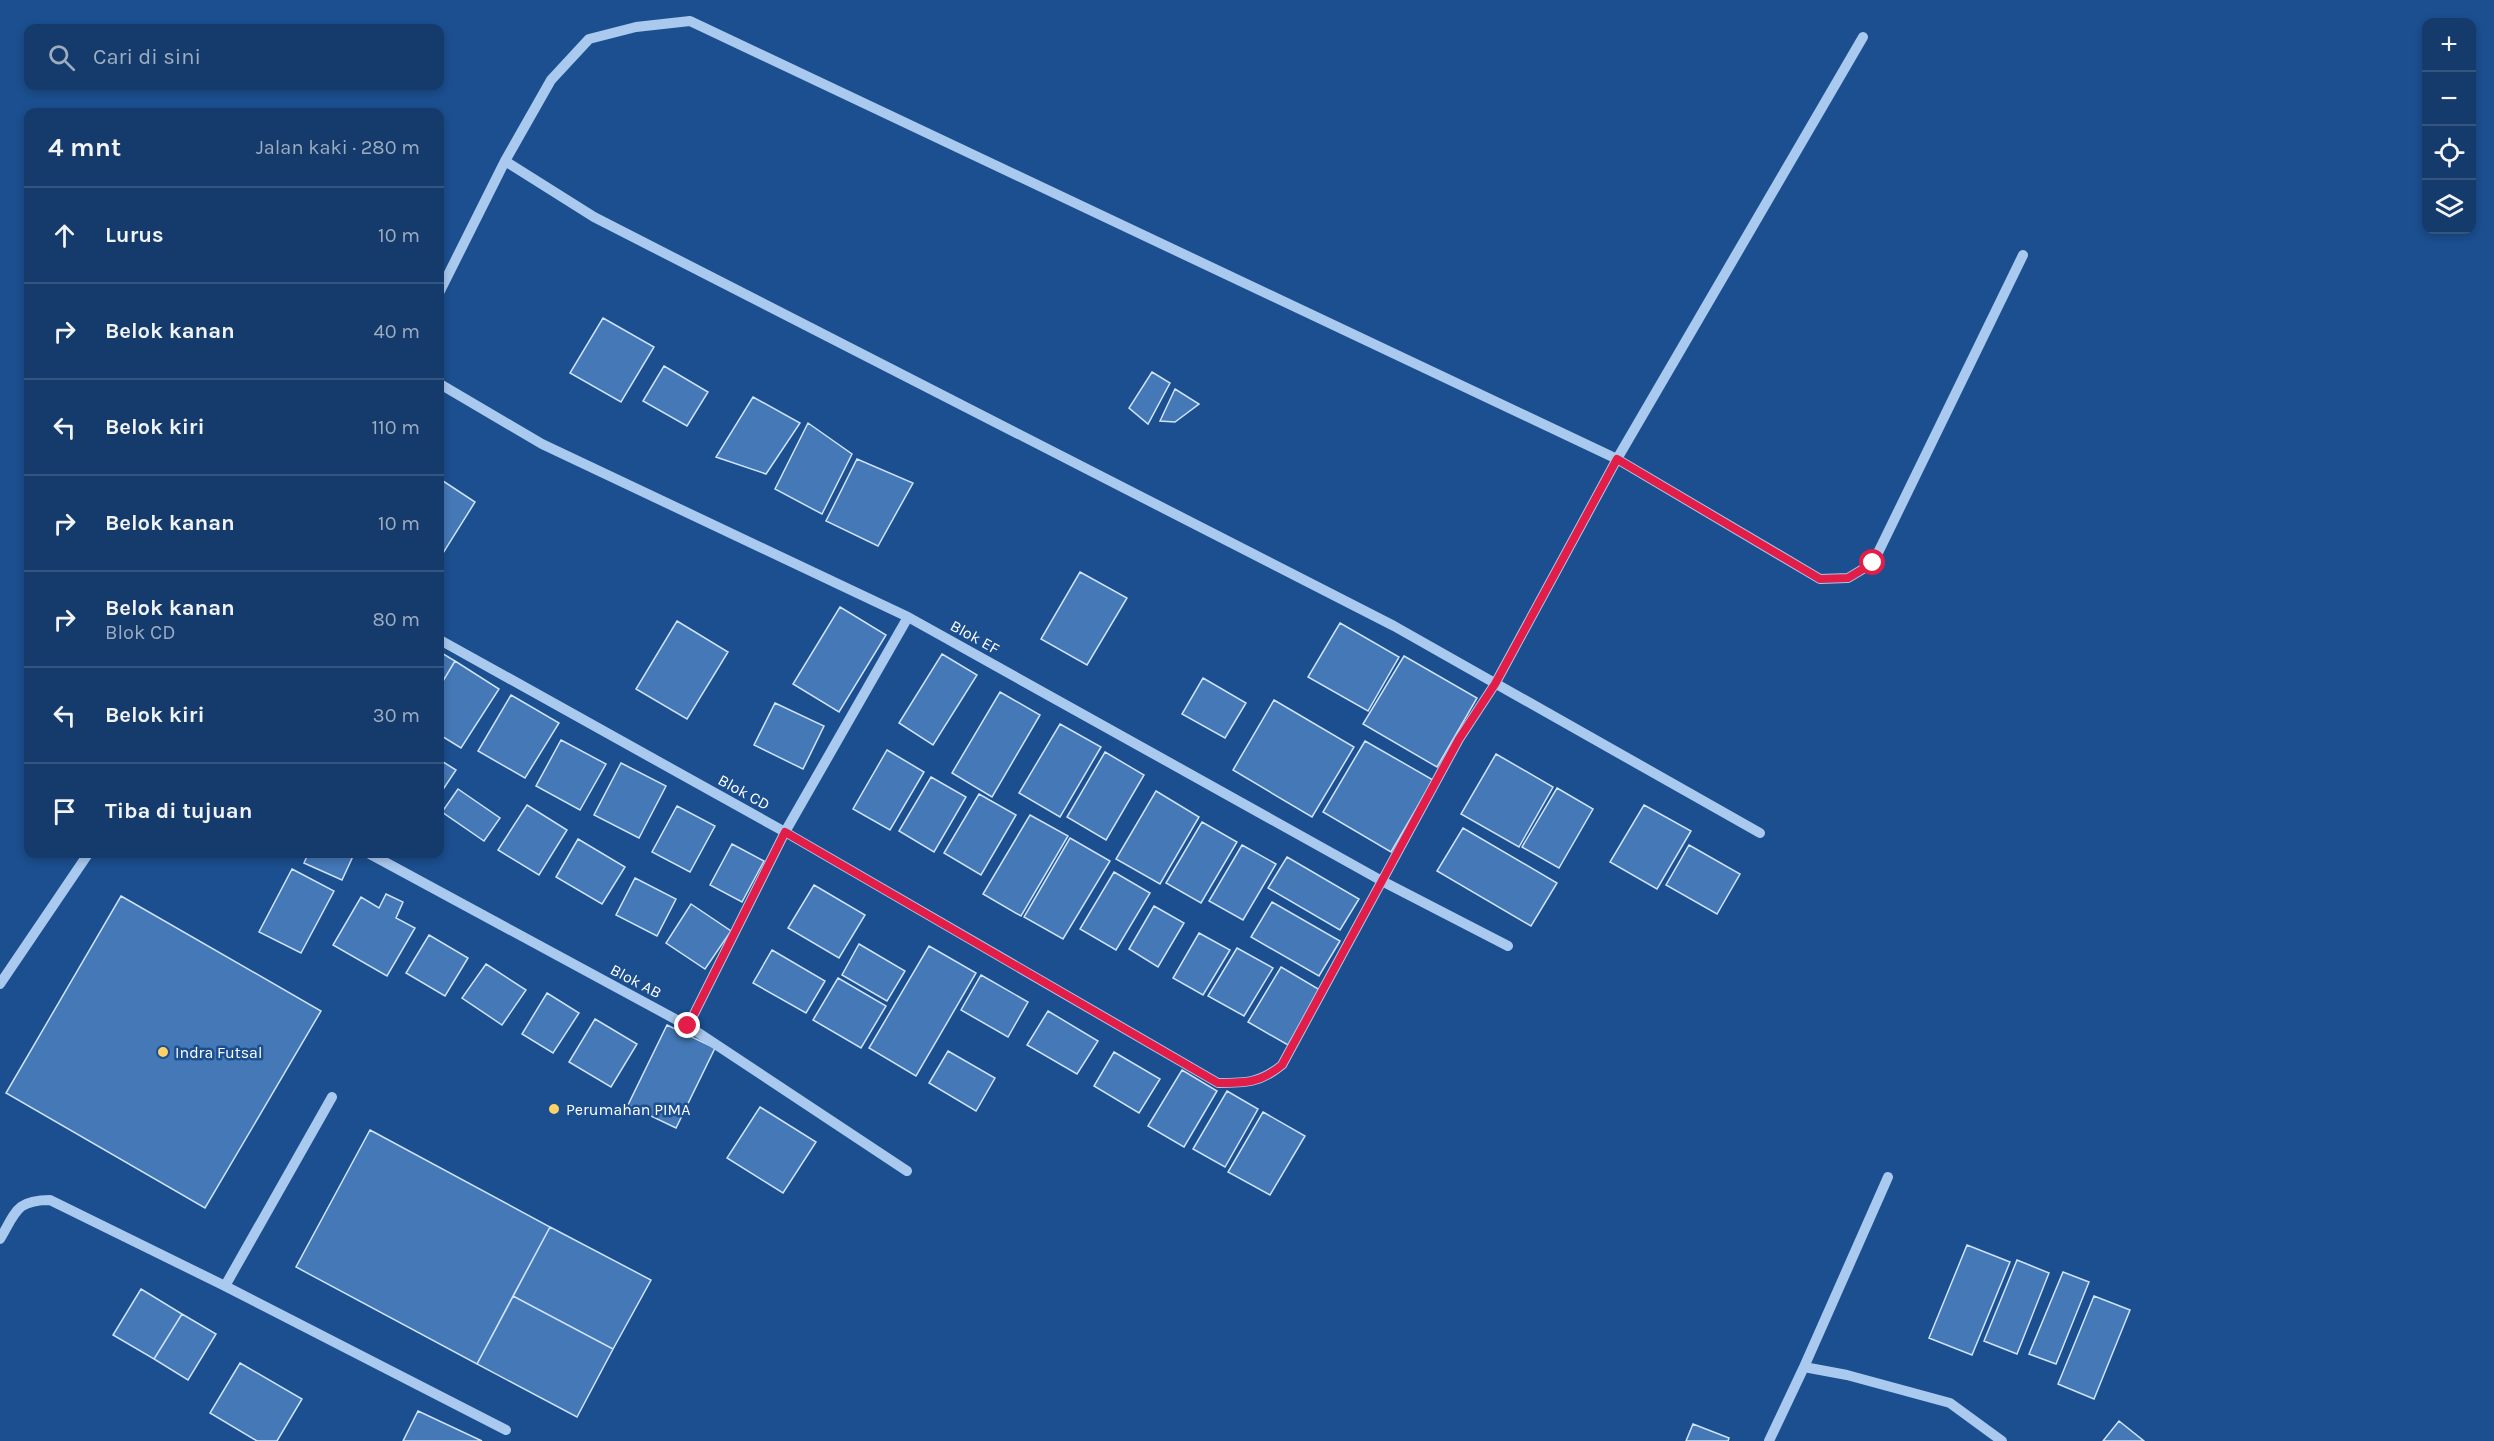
<!DOCTYPE html>
<html lang="id">
<head>
<meta charset="utf-8">
<style>
	body { margin:0; font-family:Karla,sans-serif; background:#1d4271; color:#f1f3f6 }
	.controls { position:absolute; right:18px; top:18px; display:grid; overflow:hidden; border-radius:12px; box-shadow:0 3px 9px #0003 }
	.controls button { width:54px; height:54px; display:grid; place-items:center; padding:0; border:0; border-bottom:2px solid #33557e; background:#143b6b; color:#f1f3f6; font:30px sans-serif }
	.stop { position:absolute; width:18px; height:18px; margin:-14px; border:4px solid #e11d48; border-radius:50%; background:#fff }
	.stop.end { background:#e11d48; border-color:#fff; box-shadow:0 2px 6px #0008 }
	.list { margin:0; padding:0; list-style:none }
	h2 { display:flex; justify-content:space-between; align-items:center; height:78px; margin:0; padding:0 24px; font-size:26px }
	h2 small { font-size:20px; font-weight:400; color:#9dadc1 }
	.list li { display:grid; grid-template-columns:39px 1fr auto; gap:18px; align-items:center; box-sizing:border-box; height:96px; padding:0 24px; border-top:2px solid #33557e }
	.list b { display:block; font-size:22px; white-space:nowrap }
	.list p { margin:0; font-size:20px; white-space:nowrap; color:#9dadc1 }
	.list em { font-size:20px; font-style:normal; color:#9dadc1 }
	.icon { flex:none; width:33px; height:33px; fill:none; stroke:currentColor; stroke-width:2; stroke-linecap:round; stroke-linejoin:round }
	.map { position:relative; flex:none; width:2494px; height:1441px; overflow:hidden }
	.search { position:absolute; background:#143b6b; box-shadow:0 3px 9px #0003; left:24px; top:24px; width:420px; height:66px; display:flex; align-items:center; gap:15px; box-sizing:border-box; padding:0 21px; border-radius:12px; color:#9dadc1; font-size:22px }
	.panel { position:absolute; background:#143b6b; box-shadow:0 3px 9px #0003; left:24px; top:108px; width:420px; height:750px; border-radius:12px }
	.map>svg:first-child { display:block }
	.building { fill:#4478b7; stroke:#cfe3fa; stroke-width:1.5 }
	.lines { fill:none; stroke-linecap:round; stroke-linejoin:round }
	.minor { stroke:#a9c9ee; stroke-width:10 }
	.route { stroke:#e11d48; stroke-width:8 }
	.poi-dot { fill:#ffd166; stroke:#1b4f8f; stroke-width:2 }
	.labels { text-anchor:middle; dominant-baseline:central; stroke-width:5; stroke-linejoin:round; paint-order:stroke }
	.street-label { font-size:16px; fill:#fff; stroke:#1b4f8f }
	.poi-label { font-size:16px; fill:#fff; stroke:#1b4f8f; text-anchor:start }
</style>
</head>
<body>
<div class="map">
<svg width="2494" height="1441" viewBox="0 0 2494 1441">
	<rect width="100%" height="100%" fill="#1b4f8f"/>
	<path class="building" d="M603,318l51,29 -33,55 -51,-29z
		M664,366l44,26 -21,34 -44,-25z
		M1152,372l18,11 -22,41 -19,-16z
		M1175,389l24,15 -24,18 -15,-1z
		M753,397l47,26 -34,51 -50,-17z
		M808,423l44,31 -30,60 -47,-25z
		M857,459l56,24 -35,63 -52,-25z
		M440,479l35,23 -35,56z
		M1080,572l47,26 -40,67 -46,-26z
		M840,607l46,28 -47,77 -46,-28z
		M677,621l51,31 -41,67 -51,-30z
		M1340,623l59,34 -31,54 -60,-34z
		M440,652l15,9 -15,25z
		M942,654l35,21 -44,70 -34,-22z
		M1404,656l73,42 -40,69 -74,-43z
		M455,661l44,28 -38,59 -21,-13v-49z
		M1203,678l43,25 -21,35 -43,-24z
		M1000,692l40,23 -48,82 -40,-24z
		M511,695l48,28 -34,55 -47,-27z
		M1274,700l80,47 -42,70 -79,-47z
		M775,703l49,23 -21,43 -49,-24z
		M1060,724l41,23 -41,70 -41,-24z
		M561,740l45,24 -26,46 -44,-24z
		M1365,741l68,39 -42,72 -68,-40z
		M887,750l37,22 -34,58 -37,-21z
		M1105,752l39,23 -38,65 -39,-23z
		M1496,754l57,33 -34,60 -58,-33z
		M440,760l16,10 -16,24z
		M621,763l45,23 -27,52 -45,-23z
		M931,777l35,20 -32,55 -35,-21z
		M1557,788l36,21 -34,59 -37,-21z
		M458,789l42,29 -16,23 -42,-29z
		M1156,791l43,26 -39,67 -44,-25z
		M979,794l37,21 -35,60 -37,-22z
		M527,805l40,25 -28,45 -41,-25z
		M1644,805l47,26 -34,58 -47,-27z
		M677,806l38,20 -25,46 -38,-20z
		M1030,815l38,21 -47,80 -38,-22z
		M1202,822l35,20 -36,61 -35,-20z
		M1463,828l94,55 -26,43 -94,-55z
		M1070,838l40,23 -47,78 -39,-22z
		M578,839l47,28 -23,37 -46,-27z
		M732,844l32,17 -22,41 -32,-17z
		M1242,845l34,19 -33,56 -34,-19z
		M1689,845l51,29 -23,40 -51,-29z
		M308,854h46l-12,26 -38,-17z
		M1287,857l72,42 -19,31 -72,-42z
		M292,869l42,22 -33,62 -42,-21z
		M1114,872l36,21 -34,57 -36,-21z
		M635,878l41,21 -19,37 -41,-21z
		M814,885l51,30 -26,43 -51,-30z
		M386,894l17,8 -7,16 19,10 -28,48 -54,-31 28,-48 18,11z
		M121,896l200,115 -116,197 -199,-115z
		M1272,902l68,39 -21,35 -68,-39z
		M691,904l40,27 -26,38 -39,-26z
		M1154,906l30,17 -26,44 -29,-18z
		M1199,933l31,17 -27,45 -30,-17z
		M429,935l39,23 -23,38 -39,-23z
		M859,944l46,27 -18,30 -45,-26z
		M929,946l47,27 -60,103 -47,-28z
		M1237,948l36,20 -29,48 -36,-20z
		M772,950l53,31 -19,32 -53,-30z
		M486,964l40,26 -24,35 -40,-27z
		M1281,967l39,23 -32,55 -40,-23z
		M981,975l47,27 -20,35 -47,-27z
		M838,978l48,28 -25,42 -48,-28z
		M547,993l32,20 -26,40 -31,-19z
		M1048,1011l50,30 -21,33 -50,-29z
		M595,1019l42,25 -26,43 -42,-25z
		M667,1025l48,23 -39,80 -48,-23z
		M948,1051l47,27 -19,33 -47,-28z
		M1114,1052l46,27 -21,34 -45,-27z
		M1182,1070l35,21 -33,56 -36,-21z
		M1227,1091l31,18 -33,58 -32,-18z
		M760,1107l56,35 -33,51 -56,-35z
		M1263,1112l42,24 -35,59 -42,-23z
		M370,1130l180,97 -73,137 -181,-97z
		M550,1227l101,53 -38,69 -100,-53z
		M1967,1245l43,17 -38,93 -43,-17z
		M2017,1260l32,13 -32,81 -33,-13z
		M2063,1272l26,10 -33,82 -27,-10z
		M141,1289l41,25 -28,45 -41,-24z
		M513,1296l100,53 -36,68 -100,-53z
		M2094,1296l36,14 -36,89 -36,-15z
		M182,1314l34,20 -28,46 -34,-21z
		M240,1363l62,36 -25,42h-20l-47,-28z
		M418,1411l64,30h-79z
		M2119,1421l25,20h-41z
		M1693,1424l36,14 -1,3h-42z"/>
	<g class="lines">
		<path class="minor" d="M505,161l46,-81 38,-41 47,-12 54,-6 927,438 203,120 28,-1 25,-15 150,-308
			M440,291l65,-130 89,56 800,409 366,207
			M440,384l102,60 366,173 474,264 126,65
			M440,640l345,192 433,251c28,0 42,0 64,-18l177,-326 36,-55 122,-225 246,-422
			M370,854l318,172 219,145
			M0,984l88,-130
			M688,1026l97,-194 123,-215
			M0,1239c16,-27 16,-39 50,-39l175,86 107,-189
			M225,1286l281,144
			M1804,1367l84,-190
			M1769,1441l35,-74 43,8 103,28 52,38"/>
	</g>
	<g class="lines">
		<path class="route" d="M688,1026l97,-194 433,251c28,0 42,0 64,-18l177,-326 36,-55 122,-225 203,120 28,-1 25,-15"/>
	</g>
	<g class="poi-dot">
		<circle cx="163" cy="1052" r="6"/>
		<circle cx="554" cy="1109" r="6"/>
	</g>
	<g class="labels">
		<g class="street-label">
			<text transform="translate(975 637) rotate(29)">Blok EF</text>
			<text transform="translate(744 792) rotate(29)">Blok CD</text>
			<text transform="translate(636 981) rotate(28)">Blok AB</text>
		</g>
		<g class="poi-label">
			<text x="175" y="1052">Indra Futsal</text>
			<text x="566" y="1109">Perumahan PIMA</text>
		</g>
	</g>
</svg>
<div class="controls">
<button>+</button>
<button>−</button>
<button><svg class="icon" aria-label="locate" viewBox="0 0 24 24"><circle cx="12" cy="12" r="6"/><path d="M12 2v4M12 18v4M2 12h4M18 12h4"/></svg></button>
<button><svg class="icon" aria-label="layers" viewBox="0 0 24 24"><path d="M12 4l9 5-9 5-9-5zM3 14l9 5 9-5"/></svg></button>
</div>
<div class="stop" style="left:1873px;top:563px"></div>
<div class="stop end" style="left:688px;top:1026px"></div>
<div class="search"><svg class="icon" aria-label="search" viewBox="0 0 24 24"><circle cx="10" cy="10" r="6"/><path d="M15 15l6 6"/></svg>Cari di sini</div>
<section class="panel">
<h2>4 mnt<small>Jalan kaki · 280 m</small></h2>
<ul class="list">
<li><svg class="icon" aria-label="ahead" viewBox="0 0 24 24"><path d="M12 20V5M6 11l6-6 6 6"/></svg><div><b>Lurus</b></div><em>10 m</em></li>
<li><svg class="icon" aria-label="right" viewBox="0 0 24 24"><path d="M7 20v-9h11M14 6l5 5-5 5"/></svg><div><b>Belok kanan</b></div><em>40 m</em></li>
<li><svg class="icon" aria-label="left" viewBox="0 0 24 24"><path d="M17 20v-9H6M10 6l-5 5 5 5"/></svg><div><b>Belok kiri</b></div><em>110 m</em></li>
<li><svg class="icon" aria-label="right" viewBox="0 0 24 24"><path d="M7 20v-9h11M14 6l5 5-5 5"/></svg><div><b>Belok kanan</b></div><em>10 m</em></li>
<li><svg class="icon" aria-label="right" viewBox="0 0 24 24"><path d="M7 20v-9h11M14 6l5 5-5 5"/></svg><div><b>Belok kanan</b><p>Blok CD</p></div><em>80 m</em></li>
<li><svg class="icon" aria-label="left" viewBox="0 0 24 24"><path d="M17 20v-9H6M10 6l-5 5 5 5"/></svg><div><b>Belok kiri</b></div><em>30 m</em></li>
<li><svg class="icon" aria-label="arrive" viewBox="0 0 24 24"><path d="M6 21V4h12l-3 4 3 4H6"/></svg><div><b>Tiba di tujuan</b></div></li>
</ul>
</section>
</div>
</body>
</html>
